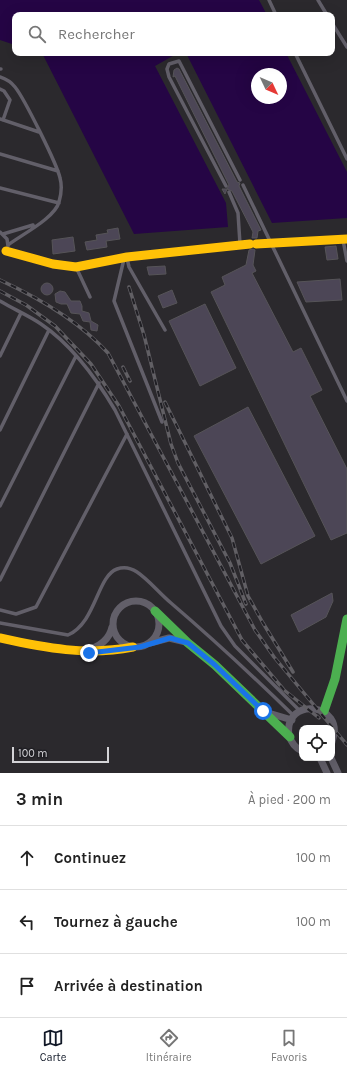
<!DOCTYPE html>
<html lang="fr">
<head>
<meta charset="utf-8">
<style>
	body { margin:0; font-family:Karla,sans-serif; background:#f6f6f6; color:#222 }
	.controls { position:absolute; right:12px; bottom:12px; display:grid; overflow:hidden; border-radius:8px; box-shadow:0 4px 16px #0002 }
	.controls button { width:36px; height:36px; display:grid; place-items:center; padding:0; border:0; border-bottom:1px solid #e0e0e0; background:#fff; color:#222; font:20px sans-serif }
	.compass { position:absolute; left:251px; top:68px; width:36px; height:36px; border-radius:50%; background:#fff; box-shadow:0 4px 16px #0002; rotate:134deg }
	.scale { position:absolute; left:12px; bottom:10px; width:97px; box-sizing:border-box; padding-left:4px; border:2px solid #d4d3d7; border-top:0; font-size:11px; line-height:14px; white-space:nowrap; color:#d4d3d7; -webkit-text-stroke:3px #201f24; paint-order:stroke }
	.stop { position:absolute; width:12px; height:12px; margin:-9px; border:3px solid #1a73e8; border-radius:50%; background:#fff }
	.stop.end { background:#1a73e8; border-color:#fff; box-shadow:0 1px 4px #0008 }
	.list { margin:0; padding:0; list-style:none }
	h2 { display:flex; justify-content:space-between; align-items:center; height:52px; margin:0; padding:0 16px; font-size:17px }
	h2 small { font-size:13px; font-weight:400; color:#767676 }
	.list li { display:grid; grid-template-columns:26px 1fr auto; gap:12px; align-items:center; box-sizing:border-box; height:64px; padding:0 16px; border-top:1px solid #e0e0e0 }
	.list b { display:block; font-size:15px; white-space:nowrap }
	.list em { font-size:13px; font-style:normal; color:#767676 }
	.icon { flex:none; width:22px; height:22px; fill:none; stroke:currentColor; stroke-width:2; stroke-linecap:round; stroke-linejoin:round }
	.map { position:relative; flex:none; width:347px; height:773px; overflow:hidden }
	.search { position:absolute; background:#fff; box-shadow:0 4px 16px #0002; left:12px; right:12px; top:12px; height:44px; display:flex; align-items:center; gap:10px; box-sizing:border-box; padding:0 14px; border-radius:8px; color:#767676; font-size:15px }
	.sheet { height:244px; background:#fff }
	nav { display:flex; justify-content:space-around; align-items:center; box-sizing:border-box; height:56px; border-top:1px solid #e0e0e0; background:#fff; font-size:11px; color:#767676 }
	nav a { display:grid; justify-items:center; gap:2px }
	nav .on { color:#111827 }
	.map>svg:first-child { display:block }
	.water { fill:#250545; fill-rule:evenodd }
	.building { fill:#4c4656; stroke:#565458 }
	.lines { fill:none; stroke-linecap:round; stroke-linejoin:round }
	.lane { stroke:#625f69; stroke-width:3.5 }
	.street { stroke:#625f69; stroke-width:7 }
	.fast { stroke:#4caf50; stroke-width:9 }
	.slow { stroke:#ffc107; stroke-width:9 }
	.rail-casing { stroke:#615f64; stroke-width:3.5 }
	.rail { stroke:#201f24; stroke-width:2; stroke-dasharray:6; stroke-linecap:butt }
	.route { stroke:#1a73e8; stroke-width:5 }
</style>
</head>
<body>
<div class="map">
<svg width="347" height="773" viewBox="0 0 347 773">
	<rect width="100%" height="100%" fill="#2b292d"/>
	<path class="water" d="M0,0h259l8,15h-252v30l-15,-5z
		M42,53h136l-23,13 71,137 2,24 -94,7z
		M186,53h100l61,119v46l-75,5zM257,74h24v24h-24z"/>
	<path class="building" d="M177,68l2,1 58,113 3,1 -1,3 22,44 -3,1 -1,7h-5l1,-6 -21,-41 -5,-2 -2,5 -3,-5h5l2,-4 -54,-109 -2,1 1,-7z
		M118,228l2,11 -14,2 1,6 -20,3 -2,-8 12,-2 -1,-5 12,-2 -1,-3z
		M73,237l2,14 -22,3 -1,-14z
		M336,246l2,13 -11,1 -2,-13z
		M253,249l2,1 -2,15 3,6 -4,2 41,79 8,-4 21,42 -12,6 37,73v64l-16,7 -120,-248 14,-7 -3,-8 24,-12 3,-15z
		M165,266l1,8 -17,1 -2,-8z
		M340,279l2,21 -36,2 -9,-20z
		M41 289a6 6 0 1 1 12 0a6 6 0 1 1-12 0Z
		M172,290l5,13 -14,5 -5,-12z
		M60,291l5,1 6,9h9l2,5v5l7,2 2,8 7,4 -1,6 -6,-1 -1,-8 -7,-1 -3,-7 -9,-1 -4,-9h-6l-5,-2 -1,-8z
		M205,304l31,64 -36,18 -31,-65z
		M248,407l67,129 -54,28 -67,-128z
		M332,593l1,8 -7,16 -27,15 -8,-17z"/>
	<g class="lines">
		<path class="lane" d="M269,0l7,15
			M318,0l9,15
			M332,23l15,24
			M295,53l52,106
			M0,69h1
			M0,77c6,2 11,5 15,10 9,11 42,77 45,91 2,7 1,17 -1,24 -4,16 -38,33 -51,43
			M0,89l4,2 6,9 -7,20
			M0,119l39,13
			M0,154l58,17
			M243,185l104,216
			M226,186l-57,-109 -2,-8 2,-5 10,-3 61,119
			M0,188l59,15
			M229,192l9,21 2,31
			M0,232l7,7 1,7
			M3,234l30,-9
			M343,240l4,21
			M127,258l2,9 36,63
			M124,259l-10,42 48,121
			M76,267l14,30
			M0,301c13,8 28,14 41,23 31,21 55,54 74,86l106,216 14,20 65,65
			M0,356l21,-43
			M0,430l49,-100
			M0,506l76,-150
			M0,580l99,-197
			M0,610l16,4 20,-7 91,-173
			M0,623l68,12c28,-12 29,-59 49,-66 8,-3 14,-1 20,3 12,8 22,21 34,31 42,36 83,74 123,113"/>
		<path class="street" d="M113 624a23 23 0 1 1 46 0a23 23 0 1 1-46 0Z
			M150,643l19,-5 17,4
			M86,650c13,-3 23,-9 26,-23
			M265,712l27,8
			M302,751c-7,-3 -11,-9 -13,-16 -6,-39 58,-33 43,7
			M320,758l7,15
			M331,758l7,15"/>
		<path class="fast" d="M155,611l33,32 27,22 75,72
			M324,711l11,-32 12,-60"/>
		<path class="slow" d="M256,244l91,-5
			M6,251l47,13 23,3 51,-10 123,-13
			M0,638c45,10 87,18 133,9"/>
		<defs>
			<path id="rail" d="M0,280c39,18 79,41 108,73l147,277 19,27 73,88
				M129,287l15,48 27,109 7,19 52,100 16,41
				M0,291l26,14 29,21 36,38 28,42 123,234 42,50 35,28
				M123,367l7,14
				M165,402l67,136 16,58 15,27 30,49"/>
		</defs>
		<use href="#rail" class="rail-casing"/>
		<use href="#rail" class="rail"/>
	</g>
	<g class="lines">
		<path class="route" d="M89,653l51,-6 30,-9 18,5 27,22 48,46"/>
	</g>
</svg>
<div class="controls">
<button><svg class="icon" aria-label="locate" viewBox="0 0 24 24"><circle cx="12" cy="12" r="6"/><path d="M12 2v4M12 18v4M2 12h4M18 12h4"/></svg></button>
</div>
<svg class="compass" viewBox="-18 -18 36 36"><path d="M0-13l5 13h-10z" fill="#e53935"/><path d="M0 13l5-13h-10z" fill="#767676"/></svg>
<div class="scale">100 m</div>
<div class="stop" style="left:263px;top:711px"></div>
<div class="stop end" style="left:89px;top:653px"></div>
<div class="search"><svg class="icon" aria-label="search" viewBox="0 0 24 24"><circle cx="10" cy="10" r="6"/><path d="M15 15l6 6"/></svg>Rechercher</div>
</div>
<section class="sheet">
<h2>3 min<small>À pied · 200 m</small></h2>
<ul class="list">
<li><svg class="icon" aria-label="ahead" viewBox="0 0 24 24"><path d="M12 20V5M6 11l6-6 6 6"/></svg><div><b>Continuez</b></div><em>100 m</em></li>
<li><svg class="icon" aria-label="left" viewBox="0 0 24 24"><path d="M17 20v-9H6M10 6l-5 5 5 5"/></svg><div><b>Tournez à gauche</b></div><em>100 m</em></li>
<li><svg class="icon" aria-label="arrive" viewBox="0 0 24 24"><path d="M6 21V4h12l-3 4 3 4H6"/></svg><div><b>Arrivée à destination</b></div></li>
</ul>
</section>
<nav>
<a class="on"><svg class="icon" aria-label="map" viewBox="0 0 24 24"><path d="M3 6l6-2 6 2 6-2v14l-6 2-6-2-6 2zM9 4v14M15 6v14"/></svg>Carte</a>
<a><svg class="icon" aria-label="directions" viewBox="0 0 24 24"><path d="M12 3l9 9-9 9-9-9zM9 14v-3h6M13 9l2 2-2 2"/></svg>Itinéraire</a>
<a><svg class="icon" aria-label="saved" viewBox="0 0 24 24"><path d="M7 4h10v16l-5-4-5 4z"/></svg>Favoris</a>
</nav>
</body>
</html>
